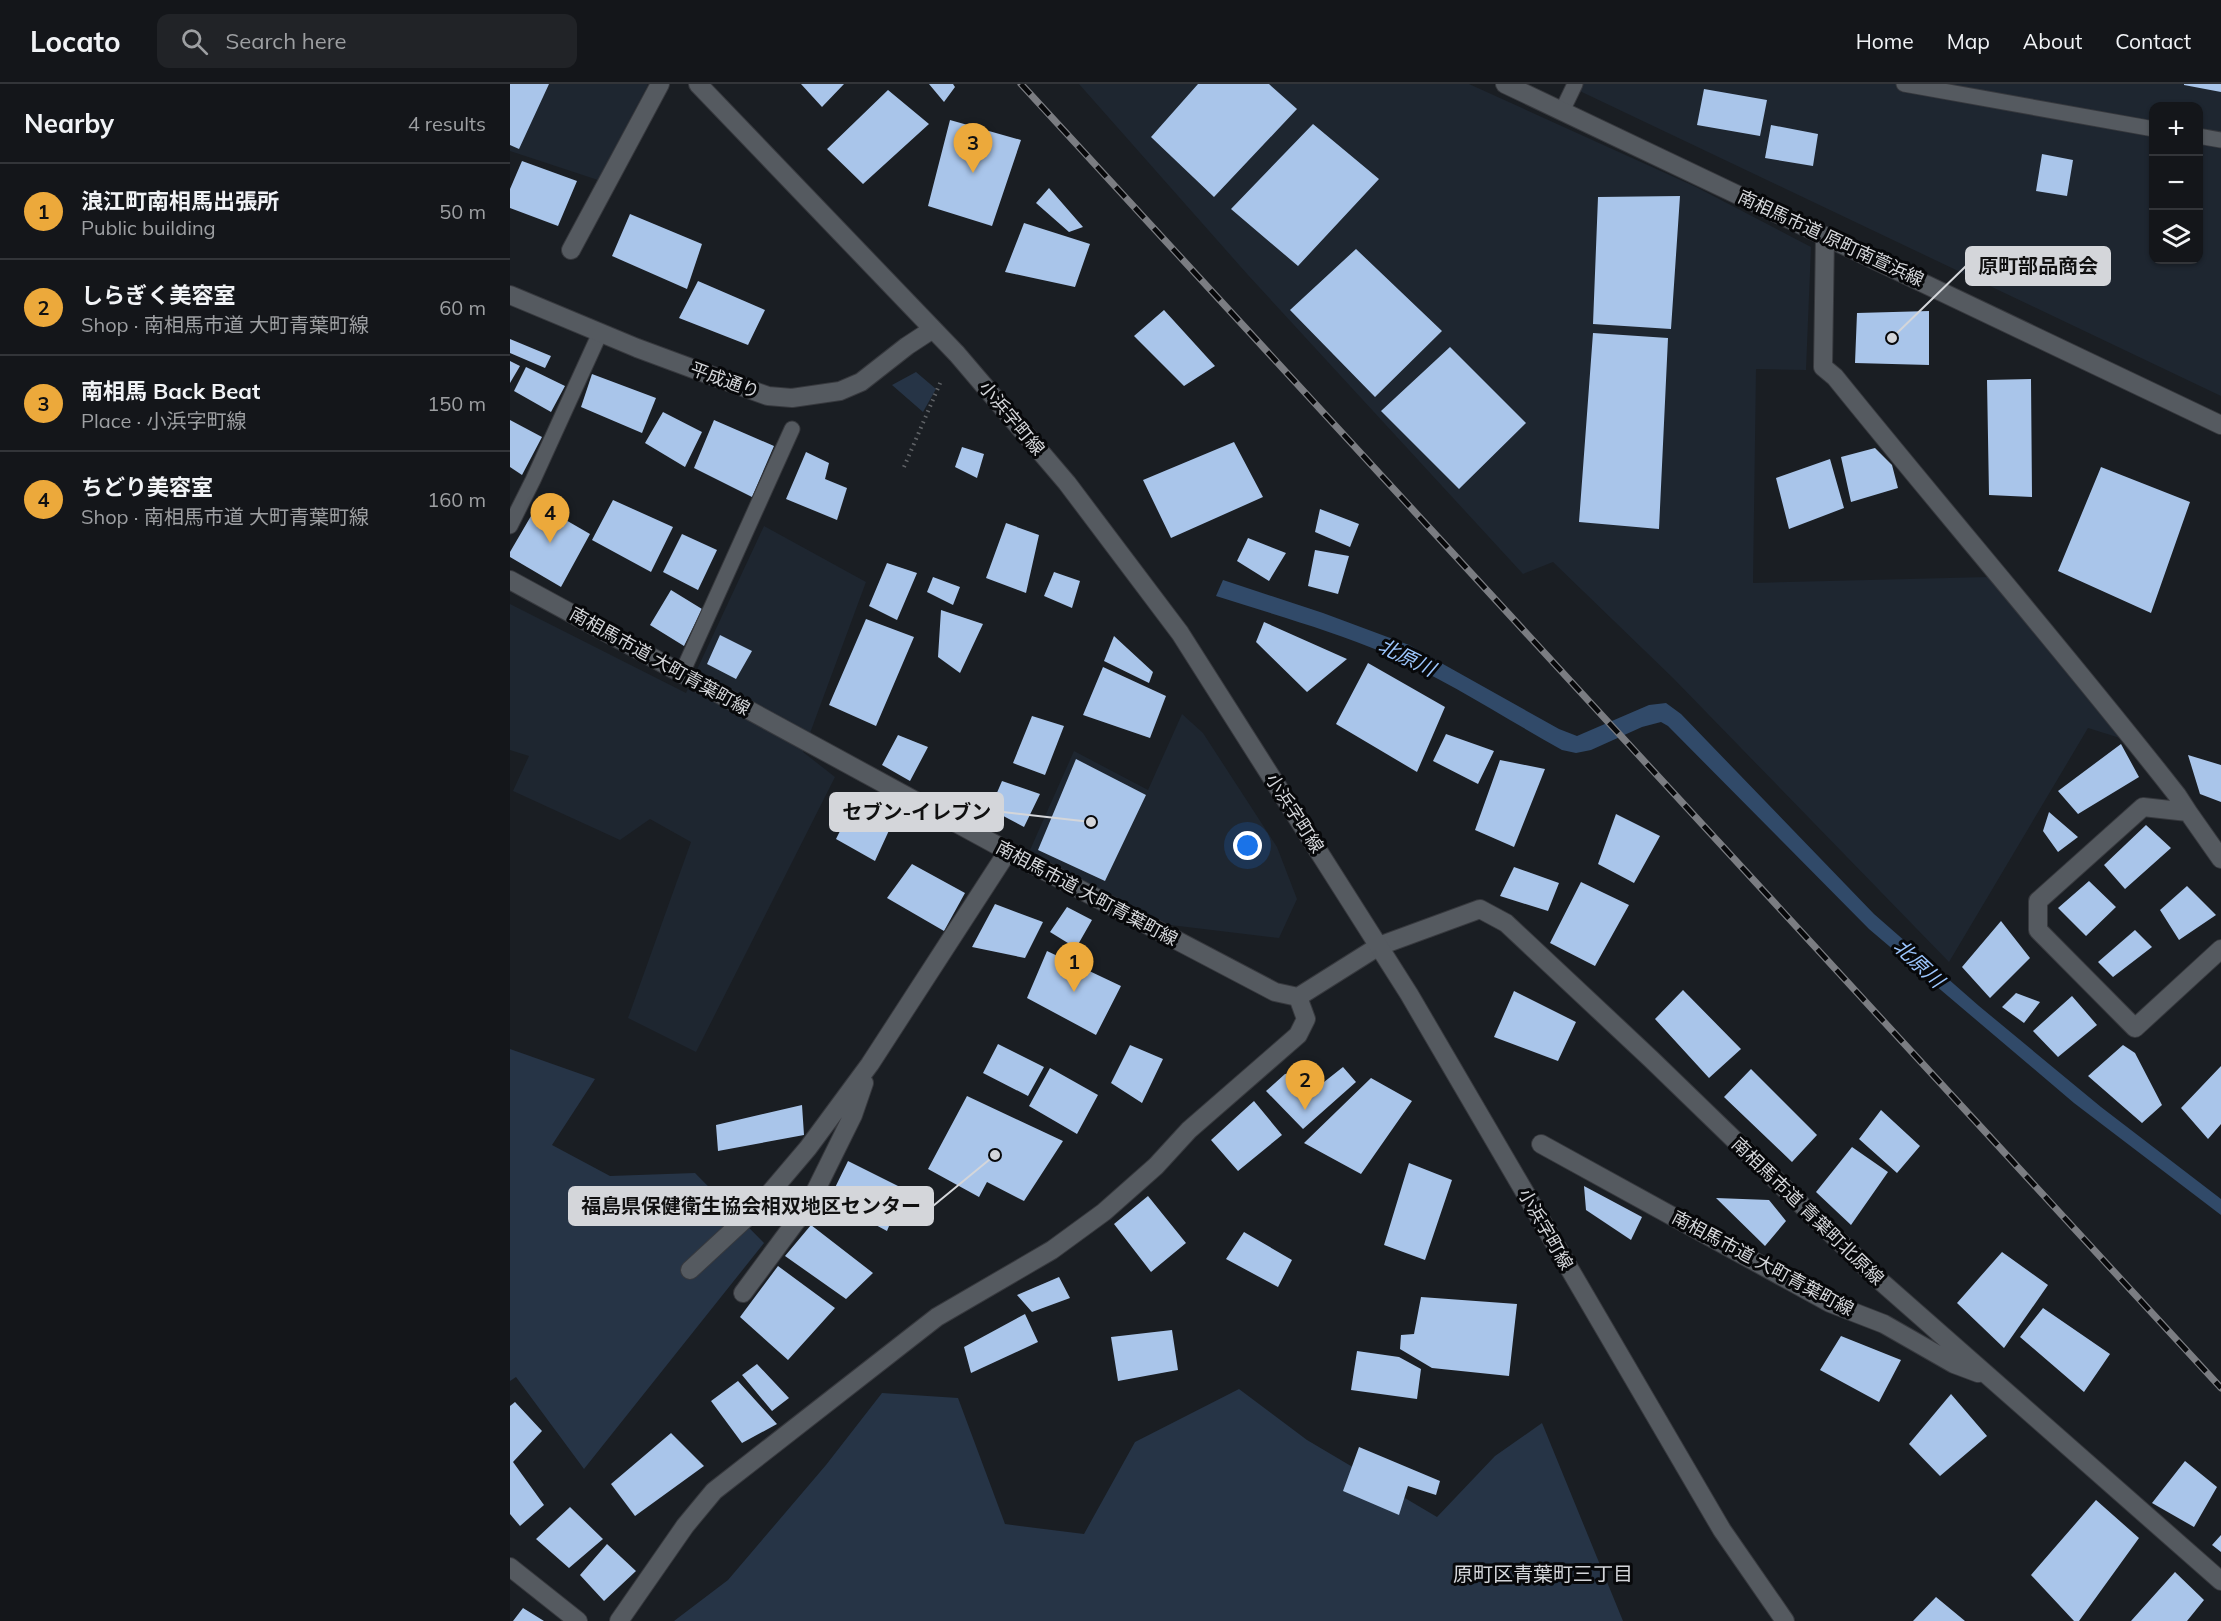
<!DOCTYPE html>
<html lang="en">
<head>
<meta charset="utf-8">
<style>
	body { margin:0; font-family:Mulish,"Noto Sans JP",sans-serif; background:#212327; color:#f1f3f6 }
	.controls { position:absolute; right:18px; top:18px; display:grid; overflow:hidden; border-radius:12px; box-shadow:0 2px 4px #0004 }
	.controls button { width:54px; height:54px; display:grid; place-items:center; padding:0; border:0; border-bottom:2px solid #333539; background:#14161a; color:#f1f3f6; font:30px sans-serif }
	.you { position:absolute; left:738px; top:762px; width:21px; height:21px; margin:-15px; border:4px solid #fff; border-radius:50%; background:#1a73e8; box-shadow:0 0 0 9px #1a73e833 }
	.badge { display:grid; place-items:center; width:39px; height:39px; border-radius:50%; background:#eca93b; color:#111; font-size:20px; font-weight:700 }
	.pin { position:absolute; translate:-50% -50px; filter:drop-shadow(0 2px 3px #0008) }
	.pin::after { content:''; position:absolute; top:32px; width:21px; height:18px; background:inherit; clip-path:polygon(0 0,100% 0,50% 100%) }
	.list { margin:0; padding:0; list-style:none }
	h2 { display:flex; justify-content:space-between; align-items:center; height:78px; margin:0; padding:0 24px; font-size:26px }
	h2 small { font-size:20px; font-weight:400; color:#9d9fa2 }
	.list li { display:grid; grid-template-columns:39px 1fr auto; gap:18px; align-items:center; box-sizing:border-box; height:96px; padding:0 24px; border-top:2px solid #333539 }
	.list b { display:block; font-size:22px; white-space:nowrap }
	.list p { margin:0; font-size:20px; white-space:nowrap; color:#9d9fa2 }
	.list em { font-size:20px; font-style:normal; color:#9d9fa2 }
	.icon { flex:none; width:33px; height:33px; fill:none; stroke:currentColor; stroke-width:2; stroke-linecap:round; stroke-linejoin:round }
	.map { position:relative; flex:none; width:1711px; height:1537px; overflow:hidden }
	header { display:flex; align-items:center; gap:36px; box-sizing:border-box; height:84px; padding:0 30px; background:#14161a; border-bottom:2px solid #333539 }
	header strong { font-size:28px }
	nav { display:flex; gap:33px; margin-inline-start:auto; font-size:21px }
	.search { width:420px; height:54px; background:#212327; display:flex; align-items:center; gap:15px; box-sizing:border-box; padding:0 21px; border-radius:12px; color:#9d9fa2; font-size:22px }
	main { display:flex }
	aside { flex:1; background:#14161a }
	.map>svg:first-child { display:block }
	.built { fill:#1e2630; fill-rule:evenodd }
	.green { fill:#263446 }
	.water { fill:#314a69 }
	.building { fill:#a9c5ea }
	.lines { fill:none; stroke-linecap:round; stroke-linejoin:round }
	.lane-casing { stroke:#37393e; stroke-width:17 }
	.street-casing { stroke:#37393e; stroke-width:20 }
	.secondary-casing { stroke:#37393e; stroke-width:20 }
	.path { stroke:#606367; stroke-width:4; stroke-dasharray:1.5 4.5; stroke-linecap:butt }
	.lane { stroke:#555a60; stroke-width:15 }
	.street { stroke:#555a60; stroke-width:18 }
	.secondary { stroke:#555a60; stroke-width:18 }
	.rail-casing { stroke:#7b7d82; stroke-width:7 }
	.rail { stroke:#07080a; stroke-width:4.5; stroke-dasharray:14; stroke-linecap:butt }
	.labels { text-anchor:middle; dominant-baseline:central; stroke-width:6; stroke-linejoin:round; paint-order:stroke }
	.street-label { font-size:18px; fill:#d4d6da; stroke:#07080a }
	.water-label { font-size:20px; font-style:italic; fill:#9cc6fe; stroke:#07080a }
	.neighbourhood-label { font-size:20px; fill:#d4d6da; stroke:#07080a }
	.leader { fill:none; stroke:#d4d6da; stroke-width:2 }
	.callout-dot { fill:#d4d6da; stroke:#07080a; stroke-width:2 }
	.callout { fill:#d4d6da; stroke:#d4d6da; stroke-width:2 }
	.callout-label { font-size:20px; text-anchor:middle; font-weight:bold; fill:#111 }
</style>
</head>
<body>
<header>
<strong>Locato</strong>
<div class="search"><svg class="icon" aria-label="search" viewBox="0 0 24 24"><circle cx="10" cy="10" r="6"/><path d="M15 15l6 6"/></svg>Search here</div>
<nav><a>Home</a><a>Map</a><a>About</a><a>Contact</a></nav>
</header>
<main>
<aside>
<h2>Nearby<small>4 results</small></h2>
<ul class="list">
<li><span class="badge">1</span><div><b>浪江町南相馬出張所</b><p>Public building</p></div><em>50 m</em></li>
<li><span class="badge">2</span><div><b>しらぎく美容室</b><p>Shop · 南相馬市道 大町青葉町線</p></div><em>60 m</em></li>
<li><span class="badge">3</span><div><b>南相馬 Back Beat</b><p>Place · 小浜字町線</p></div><em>150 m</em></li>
<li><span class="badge">4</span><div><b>ちどり美容室</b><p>Shop · 南相馬市道 大町青葉町線</p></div><em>160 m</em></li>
</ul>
</aside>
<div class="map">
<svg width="1711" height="1537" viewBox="0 0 1711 1537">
	<rect width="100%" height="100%" fill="#1a1e23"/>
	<path class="built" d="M0,0h137l1,1 -50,95 -88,-29z
		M569,0h390l227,103 115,60 -5,123 -50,-1 -3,214 235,-6 132,161 -32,-10 -139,234 -276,-284 -120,-116 -30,12 -275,-299z
		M1055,0h656v312zM1644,22h44v154h-44z
		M254,442l102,56 -63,170 32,25 -139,275 -68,-34 63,-176 -41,-23 -30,21 -107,-49 16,-35 -19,-6v-146l176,89z
		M672,630l21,19 74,114 20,52 -18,39 -117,-14 -37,-16 -95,-58 44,-99 74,39z"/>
	<path class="green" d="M406,288l20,17 -13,23 -31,-27z
		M0,965l85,30 -43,66 58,31 85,-3 69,70 -180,226 -68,-92 -6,4z
		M729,1305l68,51 130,77 58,-61 47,-33 81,198h-949l54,-41 98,-115 56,-72 76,5 47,126 79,10 51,-92z"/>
	<path class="water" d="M713,496l100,33 86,32 150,84 18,7 72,-31 17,-2 15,11 193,200 105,92 122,101 120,92v16l-147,-112 -205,-174 -201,-203 -7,-4 -19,5 -51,23 -15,3 -14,-3c-59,-33 -115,-70 -177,-97 -55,-23 -113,-39 -169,-57z"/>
	<path class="building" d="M0,0h39l-30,65 -9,-4z
		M291,0h43l-22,23z
		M419,0h24l2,3 -11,15z
		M688,0h71l28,25 -83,88 -63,-60z
		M1674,0h37v8l-37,-7z
		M1194,5l63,11 -7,36 -63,-11z
		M378,6l41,34 -66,60 -36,-35z
		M440,36l71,20 -29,86 -64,-20z
		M803,40l66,55 -81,87 -67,-57z
		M1261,41l47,9 -5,32 -48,-8z
		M1532,70l31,6 -6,36 -31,-5z
		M12,77l55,20 -19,45 -48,-18v-19z
		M539,104l34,39 -14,5 -33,-29z
		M1170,112l-9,133 -78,-5 5,-127z
		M120,130l72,30 -15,45 -75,-33z
		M514,139l66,21 -15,43 -70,-15z
		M846,165l86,82 -67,66 -85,-87z
		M188,197l67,29 -17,35 -69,-27z
		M654,226l51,56 -31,20 -50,-50z
		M1419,227v54l-74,-2 2,-50z
		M1083,249l75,5 -9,191 -80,-7z
		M0,255l41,17 -6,12 -35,-15z
		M940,263l76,76 -67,66 -78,-78z
		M0,277l10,5 -10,17z
		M16,283l39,19 -14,26 -37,-21z
		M82,290l64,24 -14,35 -61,-26z
		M1521,295l1,118 -43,-2 -2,-115z
		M153,328l39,20 -17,35 -40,-24z
		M0,336l32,17 -20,38 -12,-8z
		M204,336l60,26 -22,51 -58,-29z
		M724,358l29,55 -92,41 -28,-58z
		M452,363l22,7 -7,24 -22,-11z
		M1365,364l17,17 6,23 -47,14 -10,-45z
		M296,368l23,11 -4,16 22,9 -10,32 -51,-21z
		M1320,375l14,49 -55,21 -13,-51z
		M1591,383l89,35 -39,111 -93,-42z
		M103,416l60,27 -22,45 -59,-32z
		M28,420l52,30 -29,53 -51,-30v-5z
		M810,425l39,15 -9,23 -35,-15z
		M496,439l33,12 -13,58 -40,-15z
		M172,450l35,16 -19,40 -35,-18z
		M738,454l38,15 -17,28 -32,-20z
		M805,466l34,6 -11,38 -30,-8z
		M377,479l30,10 -20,47 -28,-14z
		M544,488l26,9 -8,27 -28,-12z
		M423,493l27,10 -7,18 -26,-13z
		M161,506l31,19 -18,37 -34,-21z
		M431,526l42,14 -23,49 -22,-16z
		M356,535l48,18 -38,89 -47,-21z
		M754,538l83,37 -40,33 -51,-50z
		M210,551l32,16 -16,28 -29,-15z
		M604,552l39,36 -4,11 -45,-22z
		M858,579l77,44 -28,65 -81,-48z
		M593,583l63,29 -16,42 -67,-23z
		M522,632l32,10 -19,49 -32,-12z
		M936,650l48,17 -16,33 -45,-23z
		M388,651l30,12 -18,34 -28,-16z
		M1611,660l18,33 -61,37 -20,-23z
		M1678,671l33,10v37l-21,-8z
		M566,675l70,36 -41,86 -67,-31z
		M990,676l45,9 -31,78 -39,-17z
		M492,697l38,13 -16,33 -34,-18z
		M348,711l39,18 -22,48 -39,-22z
		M1539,728l29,25 -20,15 -15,-21z
		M1106,730l44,22 -26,47 -36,-19z
		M1636,741l25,23 -46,41 -21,-24z
		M402,780l53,29 -21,38 -57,-33z
		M1004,783l45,16 -11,28 -48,-15z
		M1579,797l27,26 -30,29 -28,-28z
		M1071,798l48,23 -34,61 -45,-23z
		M1677,802l29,29 -37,25 -19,-30z
		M485,820l48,18 -18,36 -53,-11z
		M557,823l25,13 -16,28 -26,-16z
		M1491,837l29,37 -40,40 -28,-31z
		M1625,846l17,17 -39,30 -15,-15z
		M537,867l74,35 -25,49 -69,-37z
		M1173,906l58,59 -32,29 -54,-59z
		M1004,907l62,31 -18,39 -64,-24z
		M1506,909l24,9 -16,21 -22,-16z
		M1562,912l25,29 -39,32 -25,-26z
		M488,960l46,23 -16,29 -45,-23z
		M620,961l33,14 -21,44 -31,-20z
		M1613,961l12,8 27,52 -20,18 -54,-47z
		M1711,982v58l-13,15 -27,-31z
		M833,983l13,15 -53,47 -37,-38 19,-17 27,-5 12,13z
		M540,984l48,27 -21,39 -48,-28z
		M1241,985l66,66 -25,27 -68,-65z
		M861,994l41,23 -51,73 -57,-31z
		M457,1012l96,45 -39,60 -37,-19 -8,15 -51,-28z
		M744,1017l28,34 -44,36 -27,-31z
		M292,1021l2,30 -86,16 -2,-26z
		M1371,1026l39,36 -23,27 -38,-34z
		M1342,1063l36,25 -37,53 -35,-33z
		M338,1077l56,28 -17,42 -58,-31z
		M899,1079l43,17 -27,80 -41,-15z
		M1074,1102l58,31 -11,23 -45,-30z
		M638,1112l38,47 -35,29 -37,-48z
		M1206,1114l53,2 17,21 -21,25z
		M301,1141l62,48 -27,26 -61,-43z
		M734,1148l48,28 -14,27 -52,-28z
		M1492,1168l46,33 -44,63 -47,-45z
		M268,1182l57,42 -47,52 -48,-43z
		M549,1193l11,21 -38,14 -15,-17z
		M911,1213l96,7 -8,72 -77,-8 -32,-19 1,-14 13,-1z
		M1533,1224l67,46 -26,38 -64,-55z
		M515,1230l13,28 -67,31 -7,-26z
		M662,1246l6,40 -60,11 -7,-44z
		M1331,1252l60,24 -22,42 -59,-32z
		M847,1267l42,6 22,12 -4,30 -66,-9z
		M247,1280l32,34 -17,13 -30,-36z
		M228,1297l39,43 -35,19 -31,-42z
		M1441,1310l36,42 -47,40 -31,-32z
		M5,1318l27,29 -29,31 31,43 -24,21 -10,-12v-108z
		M161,1349l33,33 -69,50 -24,-32z
		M849,1363l81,34 -4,14 -28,-9 -9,29 -56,-24z
		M1675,1377l32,26 -23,40 -42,-24z
		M1586,1416l43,38 -60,83h-5l-43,-46z
		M60,1423l33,32 -34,29 -33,-29z
		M1711,1451v17l-9,-7z
		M97,1460l29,27 -32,30 -24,-26z
		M1665,1488l29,28 -17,21h-56z
		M1426,1513l29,24h-52z
		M13,1524l21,13h-31z"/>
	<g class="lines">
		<defs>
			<path id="lane" d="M1394,0l250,45
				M1052,27l13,-27
				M1688,52l23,4
				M0,442l23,-46 67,-147
				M172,589l110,-244"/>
			<path id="street" d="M1315,152l-2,131 12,10c113,140 231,276 342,418l11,17
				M61,166l89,-166
				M0,496l514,280 251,132 23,5 81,-51 101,-37 26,14 145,136 226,219 344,303
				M1711,775l-33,-47 -45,-5 -105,94v29l97,98 86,-79
				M1031,1060l289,159 54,21 70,40 24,9
				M180,1186l68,-63 50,-59 62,-84 138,-213
				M233,1209l66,-89 44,-89 11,-32
				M0,1483l68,54
				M109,1537l66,-95 29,-35 223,-174 115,-67 52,-38 52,-46 33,-36 109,-95 8,-16 -8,-22"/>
			<path id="secondary" d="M188,0l259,270 110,129 113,150 229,361 313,536 63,91
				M995,0l716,341
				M0,211l127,53 81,30 50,18 24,2 48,-7 21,-9 46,-36 26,-17"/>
		</defs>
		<use href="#lane" class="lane-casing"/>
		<use href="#street" class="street-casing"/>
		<use href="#secondary" class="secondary-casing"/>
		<path class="path" d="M394,383l37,-86"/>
		<use href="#lane" class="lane"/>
		<use href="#street" class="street"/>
		<use href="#secondary" class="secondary"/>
		<defs>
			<path id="rail" d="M511,0l1200,1304"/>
		</defs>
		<use href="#rail" class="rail-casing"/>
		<use href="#rail" class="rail"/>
	</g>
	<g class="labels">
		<g class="street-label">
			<text transform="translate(1321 154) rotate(25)">南相馬市道 原町南萱浜線</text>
			<text transform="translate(215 296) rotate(20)">平成通り</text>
			<text transform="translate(502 334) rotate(50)">小浜字町線</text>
			<text transform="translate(150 577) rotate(29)">南相馬市道 大町青葉町線</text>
			<text transform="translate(785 729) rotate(57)">小浜字町線</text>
			<text transform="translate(577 809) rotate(28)">南相馬市道 大町青葉町線</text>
			<text transform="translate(1298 1127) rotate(44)">南相馬市道 青葉町北原線</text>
			<text transform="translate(1036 1145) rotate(60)">小浜字町線</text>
			<text transform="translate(1253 1179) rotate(28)">南相馬市道 大町青葉町線</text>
		</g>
		<g class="water-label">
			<text transform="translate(897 573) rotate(26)">北原川</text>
			<text transform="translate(1409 879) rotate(43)">北原川</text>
		</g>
		<g class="neighbourhood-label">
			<text x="1033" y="1489">原町区青葉町三丁目</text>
		</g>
	</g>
	<path class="leader" d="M1382 254L1456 182M581 738L493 728M485 1071L423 1122"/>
	<g class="callout-dot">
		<circle cx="1382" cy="254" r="6"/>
		<circle cx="581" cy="738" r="6"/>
		<circle cx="485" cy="1071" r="6"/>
	</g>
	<g class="callout">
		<rect x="1456" y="163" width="144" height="38" rx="6"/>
		<rect x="320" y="709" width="173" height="38" rx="6"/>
		<rect x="59" y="1103" width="364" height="38" rx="6"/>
	</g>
	<g class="callout-label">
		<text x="1528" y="189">原町部品商会</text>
		<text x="407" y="735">セブン-イレブン</text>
		<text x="241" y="1129">福島県保健衛生協会相双地区センター</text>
	</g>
</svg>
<div class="controls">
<button>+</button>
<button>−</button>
<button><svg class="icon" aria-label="layers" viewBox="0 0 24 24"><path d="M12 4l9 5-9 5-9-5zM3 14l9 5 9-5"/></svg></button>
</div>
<div class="you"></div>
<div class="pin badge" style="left:564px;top:908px">1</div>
<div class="pin badge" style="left:795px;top:1026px">2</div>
<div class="pin badge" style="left:463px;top:89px">3</div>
<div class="pin badge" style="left:40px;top:459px">4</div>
</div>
</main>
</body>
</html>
